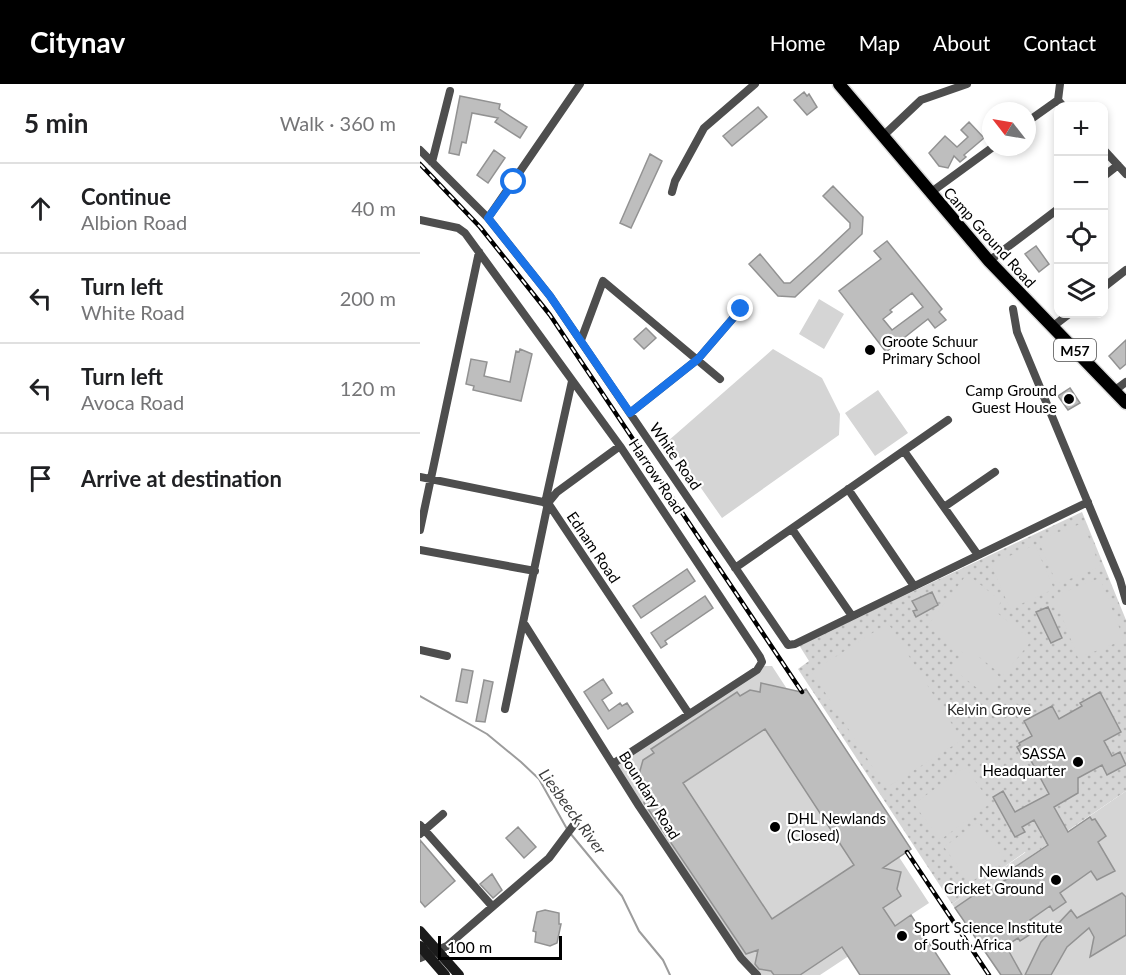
<!DOCTYPE html>
<html lang="en">
<head>
<meta charset="utf-8">
<style>
	body { margin:0; font-family:Lato,sans-serif; background:#f6f6f6; color:#202124 }
	.controls { position:absolute; right:18px; top:18px; display:grid; overflow:hidden; border-radius:12px; box-shadow:0 3px 9px #0003 }
	.controls button { width:54px; height:54px; display:grid; place-items:center; padding:0; border:0; border-bottom:2px solid #e0e0e0; background:#fff; color:#202124; font:30px sans-serif }
	.compass { position:absolute; left:562px; top:18px; width:54px; height:54px; border-radius:50%; background:#fff; box-shadow:0 3px 9px #0003; rotate:301deg }
	.scale { position:absolute; left:18px; bottom:15px; width:124px; box-sizing:border-box; padding-left:6px; border:3px solid #000; border-top:0; font-size:16px; line-height:21px; white-space:nowrap; color:#000; -webkit-text-stroke:4px #fff; paint-order:stroke }
	.stop { position:absolute; width:18px; height:18px; margin:-14px; border:4px solid #1a73e8; border-radius:50%; background:#fff }
	.stop.end { background:#1a73e8; border-color:#fff; box-shadow:0 2px 6px #0008 }
	.list { margin:0; padding:0; list-style:none }
	h2 { display:flex; justify-content:space-between; align-items:center; height:78px; margin:0; padding:0 24px; font-size:26px }
	h2 small { font-size:20px; font-weight:400; color:#757577 }
	.list li { display:grid; grid-template-columns:39px 1fr auto; gap:18px; align-items:center; box-sizing:border-box; height:90px; padding:0 24px; border-top:2px solid #e0e0e0 }
	.list b { display:block; font-size:22px; white-space:nowrap }
	.list p { margin:0; font-size:20px; white-space:nowrap; color:#757577 }
	.list em { font-size:20px; font-style:normal; color:#757577 }
	.icon { flex:none; width:33px; height:33px; fill:none; stroke:currentColor; stroke-width:2; stroke-linecap:round; stroke-linejoin:round }
	.map { position:relative; flex:none; width:706px; height:891px; overflow:hidden }
	header { display:flex; align-items:center; gap:36px; box-sizing:border-box; height:84px; padding:0 30px; background:#000; color:#fff }
	header strong { font-size:28px }
	nav { display:flex; gap:33px; margin-inline-start:auto; font-size:21px }
	main { display:flex }
	aside { flex:1; background:#fff }
	.map>svg:first-child { display:block }
	.park { fill:url(#park-dots) }
	.pitch { fill:#d5d5d5 }
	.lines { fill:none; stroke-linecap:round; stroke-linejoin:round }
	.stream { stroke:#9c9c9c; stroke-width:2 }
	.building { fill:#bebebe; stroke:#929292; stroke-width:1.5; fill-rule:evenodd }
	.primary-casing { stroke:#dbdbdb; stroke-width:15 }
	.street { stroke:#4e4e4e; stroke-width:8 }
	.secondary { stroke:#1b1b1b; stroke-width:10 }
	.primary { stroke:#000; stroke-width:12 }
	.rail-casing { stroke:#000; stroke-width:4.5 }
	.rail { stroke:#fff; stroke-width:2; stroke-dasharray:7; stroke-linecap:butt }
	.route { stroke:#1a73e8; stroke-width:8 }
	.poi-dot { fill:#000; stroke:#fff; stroke-width:2 }
	.labels { text-anchor:middle; dominant-baseline:central; stroke-width:4.5; stroke-linejoin:round; paint-order:stroke }
	.shield { fill:#fff; stroke:#4c4c4c; stroke-width:1.5 }
	.shield-label { font-size:14px; font-weight:bold; fill:#000 }
	.street-label { font-size:15px; fill:#000; stroke:#fff }
	.poi-label { font-size:15px; fill:#000; stroke:#fff; text-anchor:start }
	.park-label { font-size:15px; fill:#2c2c2c; stroke:#fff }
	.water-label { font-size:16px; font-style:italic; fill:#3d3d3d; stroke:#fff }
</style>
</head>
<body>
<header>
<strong>Citynav</strong>
<nav><a>Home</a><a>Map</a><a>About</a><a>Contact</a></nav>
</header>
<main>
<aside>
<h2>5 min<small>Walk · 360 m</small></h2>
<ul class="list">
<li><svg class="icon" aria-label="ahead" viewBox="0 0 24 24"><path d="M12 20V5M6 11l6-6 6 6"/></svg><div><b>Continue</b><p>Albion Road</p></div><em>40 m</em></li>
<li><svg class="icon" aria-label="left" viewBox="0 0 24 24"><path d="M17 20v-9H6M10 6l-5 5 5 5"/></svg><div><b>Turn left</b><p>White Road</p></div><em>200 m</em></li>
<li><svg class="icon" aria-label="left" viewBox="0 0 24 24"><path d="M17 20v-9H6M10 6l-5 5 5 5"/></svg><div><b>Turn left</b><p>Avoca Road</p></div><em>120 m</em></li>
<li><svg class="icon" aria-label="arrive" viewBox="0 0 24 24"><path d="M6 21V4h12l-3 4 3 4H6"/></svg><div><b>Arrive at destination</b></div></li>
</ul>
</aside>
<div class="map">
<svg width="706" height="891" viewBox="0 0 706 891">
	<defs>
		<pattern id="park-dots" width="8" height="8" patternUnits="userSpaceOnUse" patternTransform="scale(1.5)"><rect width="8" height="8" fill="#d5d5d5"/><path d="M2 2h.1M6 6h.1" fill="none" stroke="#b5b5b5" stroke-width="1.8" stroke-linecap="round"/></pattern>
	</defs>
	<rect width="100%" height="100%" fill="#fff"/>
	<path class="park" d="M662,428l44,108v171l-97,66 -4,-5 -73,52 -154,-235 11,-8 -10,-16z"/>
	<path class="pitch" d="M399,215l25,15 -20,35 -25,-15z
		M353,265l49,29 18,36 -1,21 -117,83 -54,-77z
		M458,306l30,43 -33,23 -30,-43z
		M663,439l17,44 -43,17 -19,-44z
		M615,461l19,44 -44,20 -19,-45z
		M547,490l34,27 -5,11 36,28 -29,36 -35,-28 -2,2 35,28 -14,18 -35,-28 11,-15 -35,-28z
		M680,494l24,62 -46,18 -24,-62z
		M468,539l74,117 -76,48 -74,-116z
		M340,582h12l15,23 14,3 5,-3 105,160 -12,8 30,46 -109,72h-63l-143,-212z
		M545,683l26,36 -51,37 -26,-36z
		M706,707v184h-126l-48,-71 74,-52 4,5z
		M558,738l26,36 -34,25 -26,-36z"/>
	<g class="lines">
		<path class="stream" d="M0,612l67,38 34,28 18,17 28,50
			M150,749l52,63 17,35 24,29 7,15"/>
	</g>
	<path class="building" d="M384,8l3,4 2,-2 8,13 -10,8 -13,-15z
		M40,12l40,8 -1,5 28,18 -7,11 -25,-16 3,-4 -26,-5 -6,30 -4,-1 -3,13 -10,-2z
		M338,23l9,10 -35,29 -9,-10z
		M549,38l15,16 -20,17 2,2 -6,5 -6,-6 -6,12 -9,-2 -10,-13 16,-17 12,11 11,-10 -7,-7z
		M74,66l11,8 -17,25 -11,-8z
		M230,70l12,7 -31,67 -11,-5z
		M413,102l30,31 -1,17 -67,63 -17,-1 -29,-32 11,-10 24,29h6l29,-26 31,-29v-5l-27,-27z
		M467,157l55,68 -3,3 7,8 -11,8 -7,-9 -42,33 -47,-61 42,-32 -7,-8zM492,209l11,14 -31,23 -9,-11 9,-7 -2,-2z
		M616,162l13,18 -10,8 -14,-18z
		M226,244l10,10 -12,11 -10,-10z
		M706,256v24l-6,5 -11,-13z
		M100,265l12,5 -11,47 -48,-11 1,-4 -8,-2 5,-25 16,3 -3,14 26,6 6,-31 3,1z
		M650,304l10,15 -12,7 -10,-14z
		M267,485l8,12 -54,37 -8,-12z
		M512,508l6,13 -22,12 -3,-6 4,-1 -5,-9z
		M285,512l8,12 -48,33 2,3 -6,4 -10,-15z
		M628,523l14,31 -11,5 -15,-31z
		M42,585l11,2 -6,32 -11,-2z
		M183,595l9,14 -10,7 7,11 11,-8 2,3 5,-3 6,9 -25,17 -24,-37z
		M64,596l9,2 -8,40 -9,-1z
		M341,599l40,9 5,-3 105,160 -28,19 18,4 -4,17 4,7 -18,12 12,18 16,-11 39,60h-90l-18,-28 -42,28h-26l-3,-4 -12,-2 -4,-5 3,-14 -12,4 -102,-151 1,-3 -9,-15 7,-25 11,-7 -3,-4 86,-57 3,4 10,-6 10,2zM345,645l89,136 -82,54 -89,-136z
		M680,608l21,40 -17,9 8,15 8,-4 6,13 -19,10 -5,-10 -24,13v15l-24,14 14,25 22,-15 2,3 3,-1 11,17 -8,6 17,29 -18,9 -6,-9 -31,22 6,9 -13,9 -3,-5 -20,14 7,10 -17,11 -2,-3 -12,8 16,29h-21l-46,-67 32,-22 3,4 28,-18 -3,-5 33,-22 -14,-25 -12,7 3,5 -10,5 -22,-40 10,-6 12,21 34,-18 -20,-37 -5,2 -7,-12 3,-2 -1,-2 13,-7 -8,-15 28,-15 7,13 23,-13 -2,-3z
		M98,743l18,20 -12,11 -18,-20z
		M0,756l35,41 -30,26 -5,-6z
		M72,790l10,16 -9,8 -13,-14z
		M702,809l4,4v38l-36,22 4,-20 -5,-9 -22,19 -16,28h-26l16,-33 30,-32 6,8z
		M125,826l14,3v11h2l-4,19 -7,3 -15,-4 1,-10 -3,-1 4,-19z"/>
	<g class="lines">
		<defs>
			<path id="primary" d="M419,0l150,177 137,142"/>
		</defs>
		<use href="#primary" class="primary-casing"/>
		<path class="street" d="M640,0l-2,16 5,6
			M607,38l31,-22
			M463,52l38,-36 46,-16
			M0,66l68,68 62,78 238,349 7,-1 293,-142
			M684,66l22,24
			M12,78l18,-71
			M684,92l14,-11
			M252,108l3,-11 29,-53 51,-44
			M510,109l63,-46
			M68,134l92,-134
			M0,136l38,8 7,5 155,213 140,211 2,5 -5,8 -143,93
			M569,177l69,-52
			M684,203l22,-17
			M593,225l4,23 103,248 6,21
			M632,243l17,-13
			M161,256l22,-59 117,98
			M694,307l12,-9
			M210,329l68,-54 43,-50
			M484,367l74,104
			M0,393l128,26 141,211
			M428,405l66,97
			M125,419l27,-122
			M524,423l51,-35
			M372,445l60,87
			M0,446l59,-278
			M0,466l115,21
			M315,484l213,-148
			M105,541l114,181 102,152 16,17
			M0,566l27,6
			M85,625l43,-206 9,-11 63,-46
			M0,741l72,81
			M0,750l23,-20
			M0,874l27,-12 102,-88 27,-36"/>
		<path class="secondary" d="M0,847l39,44
			M0,862l25,29"/>
		<use href="#primary" class="primary"/>
		<defs>
			<path id="rail" d="M0,80l60,63 70,88 252,377
				M487,768l82,123"/>
		</defs>
		<use href="#rail" class="rail-casing"/>
		<use href="#rail" class="rail"/>
	</g>
	<g class="lines">
		<path class="route" d="M94,98l-26,36 62,78 80,117 68,-54 43,-50"/>
	</g>
	<g class="poi-dot">
		<circle cx="450" cy="266" r="6"/>
		<circle cx="649" cy="315" r="6"/>
		<circle cx="658" cy="678" r="6"/>
		<circle cx="355" cy="743" r="6"/>
		<circle cx="636" cy="796" r="6"/>
		<circle cx="482" cy="852" r="6"/>
	</g>
	<g class="labels">
		<rect class="shield" x="634" y="255" width="42" height="22" rx="4.5"/>
		<g class="shield-label">
			<text x="655" y="266">M57</text>
		</g>
		<g class="street-label">
			<text transform="translate(570 153) rotate(48)">Camp Ground Road</text>
			<text transform="translate(256 372) rotate(55)">White Road</text>
			<text transform="translate(237 392) rotate(56)">Harrow Road</text>
			<text transform="translate(174 463) rotate(56)">Ednam Road</text>
			<text transform="translate(230 711) rotate(58)">Boundary Road</text>
		</g>
		<g class="poi-label">
			<text x="462" y="257">Groote Schuur<tspan x="462" dy="17">Primary School</tspan></text>
			<text x="637" y="306" text-anchor="end">Camp Ground<tspan x="637" dy="17">Guest House</tspan></text>
			<text x="646" y="669" text-anchor="end">SASSA<tspan x="646" dy="17">Headquarter</tspan></text>
			<text x="367" y="734">DHL Newlands<tspan x="367" dy="17">(Closed)</tspan></text>
			<text x="624" y="787" text-anchor="end">Newlands<tspan x="624" dy="17">Cricket Ground</tspan></text>
			<text x="494" y="843">Sport Science Institute<tspan x="494" dy="17">of South Africa</tspan></text>
		</g>
		<g class="park-label">
			<text x="569" y="625">Kelvin Grove</text>
		</g>
		<g class="water-label">
			<text transform="translate(153 727) rotate(54)">Liesbeeck River</text>
		</g>
	</g>
</svg>
<div class="controls">
<button>+</button>
<button>−</button>
<button><svg class="icon" aria-label="locate" viewBox="0 0 24 24"><circle cx="12" cy="12" r="6"/><path d="M12 2v4M12 18v4M2 12h4M18 12h4"/></svg></button>
<button><svg class="icon" aria-label="layers" viewBox="0 0 24 24"><path d="M12 4l9 5-9 5-9-5zM3 14l9 5 9-5"/></svg></button>
</div>
<svg class="compass" viewBox="-18 -18 36 36"><path d="M0-13l5 13h-10z" fill="#e53935"/><path d="M0 13l5-13h-10z" fill="#757577"/></svg>
<div class="scale">100 m</div>
<div class="stop" style="left:94px;top:98px"></div>
<div class="stop end" style="left:321px;top:225px"></div>
</div>
</main>
</body>
</html>
